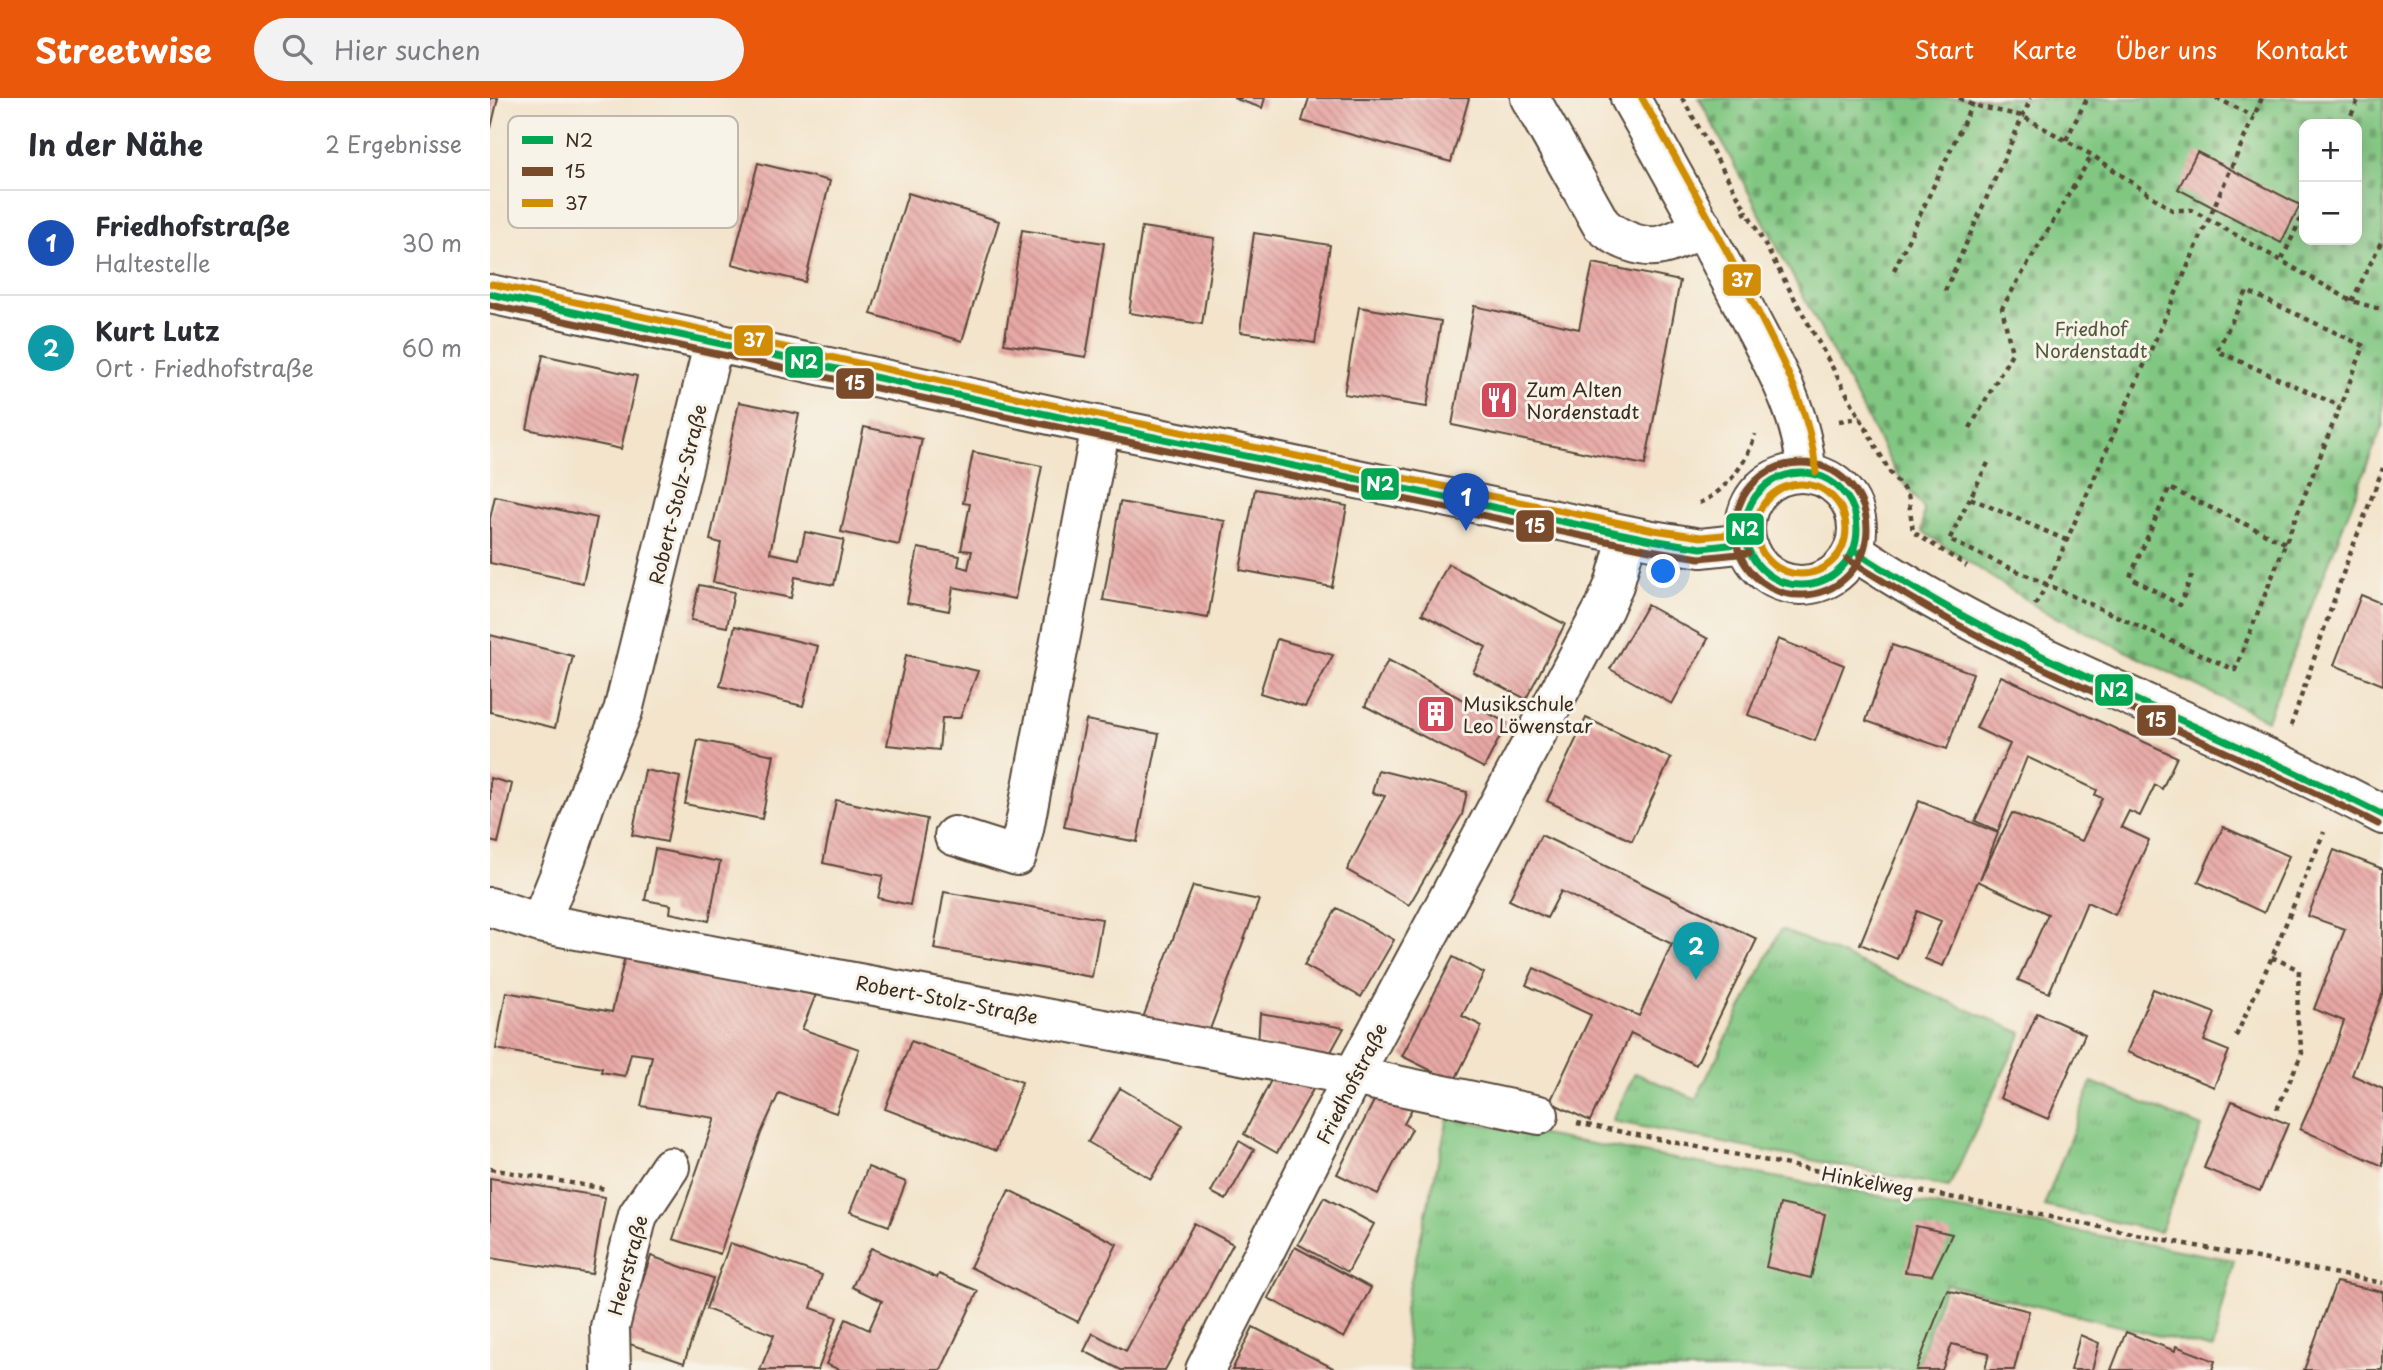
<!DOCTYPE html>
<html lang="de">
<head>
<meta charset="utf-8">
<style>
	body { margin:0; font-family:"Playpen Sans",sans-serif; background:#f2f2f3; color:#2b2b33 }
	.controls { position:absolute; right:21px; top:21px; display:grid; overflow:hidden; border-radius:14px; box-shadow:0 4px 18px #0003 }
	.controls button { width:63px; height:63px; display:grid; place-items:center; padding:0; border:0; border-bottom:2px solid #e1e1e2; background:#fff; color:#2b2b33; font:35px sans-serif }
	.you { position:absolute; left:1174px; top:474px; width:24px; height:24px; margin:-18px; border:5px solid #fff; border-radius:50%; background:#1a73e8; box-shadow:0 0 0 10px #1a73e833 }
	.badge { display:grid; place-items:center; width:46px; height:46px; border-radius:50%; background:#ea580c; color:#fff; font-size:23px; font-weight:700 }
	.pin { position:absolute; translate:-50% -58px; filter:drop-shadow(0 2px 4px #0008) }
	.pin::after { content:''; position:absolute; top:37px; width:24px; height:21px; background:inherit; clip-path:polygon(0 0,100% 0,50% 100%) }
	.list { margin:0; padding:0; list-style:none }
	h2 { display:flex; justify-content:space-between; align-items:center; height:91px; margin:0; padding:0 28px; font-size:30px }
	h2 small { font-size:23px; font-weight:400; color:#7c7c81 }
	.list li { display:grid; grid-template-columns:46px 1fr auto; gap:21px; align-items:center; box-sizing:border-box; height:105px; padding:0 28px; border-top:2px solid #e1e1e2 }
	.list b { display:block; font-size:26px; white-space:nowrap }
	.list p { margin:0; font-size:23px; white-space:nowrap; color:#7c7c81 }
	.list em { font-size:23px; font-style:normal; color:#7c7c81 }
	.icon { flex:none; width:38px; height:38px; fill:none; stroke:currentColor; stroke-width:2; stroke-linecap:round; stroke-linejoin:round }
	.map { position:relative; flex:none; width:1893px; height:1272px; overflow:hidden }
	header { display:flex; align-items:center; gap:42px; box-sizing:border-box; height:98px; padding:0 35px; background:#ea580c; color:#fff }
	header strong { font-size:33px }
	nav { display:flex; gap:38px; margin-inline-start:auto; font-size:24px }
	.search { width:490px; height:63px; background:#f2f2f3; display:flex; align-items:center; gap:18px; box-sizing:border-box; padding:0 24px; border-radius:38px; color:#7c7c81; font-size:26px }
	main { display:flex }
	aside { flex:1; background:#fff }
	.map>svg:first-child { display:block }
	.grass { fill:url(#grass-tufts); stroke:#5e7850; stroke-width:2 }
	.cemetery { fill:url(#cemetery-stones); stroke:#5e7850; stroke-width:2; fill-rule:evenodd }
	.building { fill:url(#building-back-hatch) }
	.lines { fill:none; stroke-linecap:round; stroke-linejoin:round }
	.minor-casing { stroke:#574638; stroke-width:42 }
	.path { stroke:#574638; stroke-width:4.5; stroke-dasharray:5 5; stroke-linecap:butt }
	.minor { stroke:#fff; stroke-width:38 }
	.bus-1-casing { stroke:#f7f3e8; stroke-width:12 }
	.bus-2-casing { stroke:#f7f3e8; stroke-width:12 }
	.bus-3-casing { stroke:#f7f3e8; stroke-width:12 }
	.bus-1 { stroke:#00a651; stroke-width:7 }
	.bus-2 { stroke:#7a4b2a; stroke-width:7 }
	.bus-3 { stroke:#d18d06; stroke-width:7 }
	.labels { text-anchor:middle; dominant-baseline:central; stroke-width:6; stroke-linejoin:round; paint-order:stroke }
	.park-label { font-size:19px; fill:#50593c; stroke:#f7f3e8 }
	.poi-label { font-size:19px; fill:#3b2a1e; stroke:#f7f3e8; text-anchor:start }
	.street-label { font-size:19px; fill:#3b2a1e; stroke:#f7f3e8 }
	.key { fill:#f7f3e8; stroke:#bfb7ab; stroke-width:2 }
	.key-label { font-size:19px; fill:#3b2a1e }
	.line-badge { stroke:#f7f3e8; stroke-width:2.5 }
	.badge-label { font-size:19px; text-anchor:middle; font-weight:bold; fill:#fff }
</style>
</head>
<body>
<header>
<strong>Streetwise</strong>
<div class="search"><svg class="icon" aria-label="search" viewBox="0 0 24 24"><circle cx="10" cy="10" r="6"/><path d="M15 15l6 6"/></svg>Hier suchen</div>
<nav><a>Start</a><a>Karte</a><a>Über uns</a><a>Kontakt</a></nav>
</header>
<main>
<aside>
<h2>In der Nähe<small>2 Ergebnisse</small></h2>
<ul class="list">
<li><span class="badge" style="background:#1a4fb4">1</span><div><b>Friedhofstraße</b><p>Haltestelle</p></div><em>30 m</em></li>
<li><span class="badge" style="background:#0f9aa8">2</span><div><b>Kurt Lutz</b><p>Ort · Friedhofstraße</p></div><em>60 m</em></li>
</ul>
</aside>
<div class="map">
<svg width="1893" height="1272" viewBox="0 0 1893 1272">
	<defs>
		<pattern id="grass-tufts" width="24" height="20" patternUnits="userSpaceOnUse" patternTransform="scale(1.75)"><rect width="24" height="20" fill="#81c782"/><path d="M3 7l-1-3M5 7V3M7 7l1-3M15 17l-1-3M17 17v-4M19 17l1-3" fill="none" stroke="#6ba26a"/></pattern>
		<pattern id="cemetery-stones" width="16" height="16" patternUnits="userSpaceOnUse" patternTransform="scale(1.75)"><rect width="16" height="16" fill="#81c782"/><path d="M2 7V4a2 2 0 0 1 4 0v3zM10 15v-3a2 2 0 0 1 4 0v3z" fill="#6ba26a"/></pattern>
		<pattern id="building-back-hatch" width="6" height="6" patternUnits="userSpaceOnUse" patternTransform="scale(1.75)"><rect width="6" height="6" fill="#e8a8a5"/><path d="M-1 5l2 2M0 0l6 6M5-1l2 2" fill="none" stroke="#bd8986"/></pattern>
	</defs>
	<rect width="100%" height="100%" fill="#f7f3e8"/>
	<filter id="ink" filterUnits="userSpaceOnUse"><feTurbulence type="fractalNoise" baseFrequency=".0143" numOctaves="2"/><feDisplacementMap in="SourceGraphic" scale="14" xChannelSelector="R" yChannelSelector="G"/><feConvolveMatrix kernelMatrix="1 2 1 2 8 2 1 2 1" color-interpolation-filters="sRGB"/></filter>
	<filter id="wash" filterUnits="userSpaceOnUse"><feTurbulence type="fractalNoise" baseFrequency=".00686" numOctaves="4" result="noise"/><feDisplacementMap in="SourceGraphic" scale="28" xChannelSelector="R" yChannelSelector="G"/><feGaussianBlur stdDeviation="1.57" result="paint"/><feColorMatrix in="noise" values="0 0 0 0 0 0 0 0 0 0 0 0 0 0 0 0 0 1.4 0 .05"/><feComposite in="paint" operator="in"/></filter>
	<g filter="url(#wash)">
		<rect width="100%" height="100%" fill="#f3e4cb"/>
		<path class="grass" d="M1291,831l241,104 -73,154 -337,-66 23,-48 61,26z
			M1602,984l110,45 -42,105 -116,-26z
			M958,1020l786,142 -21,89 -267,-65 -31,86h-505l-6,-60z"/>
		<path class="cemetery" d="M1209,0h684v326l-116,296 -224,-109 -121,-80 2,-22 -29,-38zM1814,26h53v116h-53z"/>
		<g id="blocks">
			<path class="building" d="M0,0h8l-7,30h-1z
				M743,0h32l-3,10z
				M819,0h160l-18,64 -149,-41z
				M1707,54l103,53 -19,38 -103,-54z
				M268,65l72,18 -25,101 -73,-18z
				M418,95l91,28 -37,120 -91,-27z
				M652,129l73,11 -13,86 -73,-11z
				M532,132l82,13 -18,114 -82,-13z
				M764,135l76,12 -15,98 -75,-11z
				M1103,165l87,18 -35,184 -193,-40 22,-119 105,23z
				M869,209l82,14 -14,86 -83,-13z
				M53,257l94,21 -16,73 -94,-20z
				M249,304l60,12 -29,139 29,6 6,-27 39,8 -10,45 -39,-8 -4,21 -78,-16 8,-39 -11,-3z
				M374,329l58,12 -23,106 -58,-13z
				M483,354l69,14 -27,133 -62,-12 -4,24 -42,-8 11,-55 42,8 -2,10 10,3 4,-18 -11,-1 9,-46 -7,-1z
				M765,391l92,17 -15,81 -92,-17z
				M5,398l102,22 -14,65 -93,-20v-44z
				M630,404l105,19 -17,97 -105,-18z
				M958,466l117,60 -39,75 -53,-27 13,-25 -64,-33z
				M209,487l35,7 -7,35 -36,-7z
				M1871,497l22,9v81l-49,-20z
				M1157,507l61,34 -36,65 -62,-35z
				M245,528l83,20 -15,60 -83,-20z
				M0,537l83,21 -18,72 -65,-16z
				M787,541l56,16 -28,52 -45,-14z
				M1288,541l66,26 -29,76 -67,-26z
				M1402,547l81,28 -26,76 -81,-28z
				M416,557l72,16 -18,47h-18l-3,32 -52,-5z
				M898,562l119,63 -23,45 -119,-62z
				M1511,578l176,81 -15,32 -7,-4 -15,31 -11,-5 -8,16 28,13 -34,75 -28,-13 -38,91 -31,-13 30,-66 -70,-33 -35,85 -18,-7 16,-38 -24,-10 -20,48 -37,-15 59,-143 79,32 -18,46 32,-66 70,28 20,-43 -7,-3 2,-5 -70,-33 -29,74 -23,-10 35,-77 -34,-16z
				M1096,620l85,40 -39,83 -85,-40z
				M596,622l73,14 -22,108 -73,-15z
				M208,642l76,15 -12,64 -77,-15z
				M155,672l35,7 -13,65 -35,-7z
				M888,672l89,22 -5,23 -53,90 -62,-35 38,-74 -13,-3z
				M0,680l22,6 -14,59 -8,-2z
				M346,702l91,19 -17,86 -32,-7 5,-22 -60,-13z
				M1733,729l66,29 -25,57 -66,-31z
				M1051,737l216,104 -61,126 -65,-32 -41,88 -40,-19 41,-87 -65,-30 8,-17 105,48 33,-72 -111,-53 -14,27 -38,-18z
				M165,751l65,13 -11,59 -39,-8 1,-8 -26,-5z
				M1844,752l49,19v123l-31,83 31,14v77l-83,-37 29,-65 15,-43 -30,-12 31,-80 -37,-13z
				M703,788l66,14 -52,137 -66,-14z
				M454,794l158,27 -10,58 -158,-28z
				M847,810l57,32 -33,57 -57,-32z
				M136,854l191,40 -15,37 57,20 -23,64 -57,-20 -18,40 -41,121 -47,-15 42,-121 -74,-12 11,-50 -21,-3 -6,23 -24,-4 1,-4 -106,-19 10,-57 106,20z
				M963,859l31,16 -22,43 20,10 -28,56 -52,-26z
				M1663,891l62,24 -11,28 25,10 -15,36 -87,-35z
				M770,915l84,15 -17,31 -69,-15z
				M1547,915l48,21 -37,85 -48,-21z
				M421,943l111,41 -26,69 -111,-42z
				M785,974l45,5 -43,76 -33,-19z
				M630,990l63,37 -32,54 -63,-37z
				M890,991l37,10 -13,25 8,5 -34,65 -41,-20z
				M1742,1003l56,23 -28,67 -56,-23z
				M749,1043l15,9 -28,50 -15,-8z
				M378,1069l38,15 -17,44 -39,-14z
				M0,1080l115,19 -13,77 -102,-16z
				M519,1092l108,54 -39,78 -108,-55z
				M834,1099l50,27 -26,48 -50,-28z
				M1290,1106l45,10 -14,64 -45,-11z
				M704,1125l39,21 -68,126h-44l-37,-19 9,-18 33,18z
				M1426,1128l36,8 -20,41 -27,-3z
				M240,1145l92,32 -11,33 26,9 -19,53h-58l14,-35 -68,-26z
				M805,1149l76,41 -27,50 -76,-40z
				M381,1150l66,30 2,-4 39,17 -37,79h-101l-14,-6 20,-45 23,11 13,-29 -30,-14z
				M161,1158l62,22 -29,85 -63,-22z
				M1846,1184l47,10v78h-79z
				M1457,1192l82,21 -15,59h-29l4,-17 -37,-9 -10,26h-26z
				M763,1229l80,41 -1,2h-100z
				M1636,1234l49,19 1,-5 39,15 -3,9h-101z
				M1590,1237l19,8 -7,27h-21z"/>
		</g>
	</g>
	<g filter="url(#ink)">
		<use href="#blocks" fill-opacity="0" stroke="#574638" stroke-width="2"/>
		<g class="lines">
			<defs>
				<path id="minor" d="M1040,0l71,126c14,14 41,26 61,21 14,-3 28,-12 41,-18
					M1140,0c41,73 83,146 120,221 25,48 54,98 56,154
					M0,196l611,132 551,114 49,8 46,-5
					M1255 431a56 56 0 1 1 112 0a56 56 0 1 1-112 0Z
					M1363,452c164,111 356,172 530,265
					M464,738l63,20 7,-27 77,-403
					M0,809l50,16 813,153 186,39
					M50,825l26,-64 26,-75 31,-73 91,-370
					M121,1272l-1,-43 28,-112 32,-48
					M715,1272l148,-294 251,-468 10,-23 14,-50"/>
			</defs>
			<use href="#minor" class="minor-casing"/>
			<path class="path" d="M1192,0l65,114
				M1469,0l13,7 50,11 70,39 80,55h20l160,91 31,9
				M1726,0l38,18
				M1857,26l12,-26
				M1576,42l21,-42
				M1253,116l4,-2 145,264 16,18 5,38 54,34
				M1792,161l22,-47
				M1404,172l81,-172
				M1455,193l86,-193
				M1862,203l31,-63
				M1349,323l21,-3
				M1480,330l42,-75 -10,-45 90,-153
				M1498,365l-18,35 96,42
				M1480,400l-21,42 286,130 129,-324 -117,-55 -30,60 123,55
				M1209,405c26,-10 50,-43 56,-69
				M1702,477l-12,30 -50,-28 39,-89 116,55
				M1545,507l12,-20 215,-487
				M1801,628l56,-164 36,-94
				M1782,859l27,13 -2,45 5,38 -27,61
				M1746,938l36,-79 52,-125
				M1087,1025l806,160
				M0,1071l116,20"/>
			<use href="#minor" class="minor"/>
			<defs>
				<path id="bus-1" d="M0,196l611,132 551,114 49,8 46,-5
					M1255 431a56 56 0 1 1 112 0a56 56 0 1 1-112 0Z
					M1363,452c42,27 84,53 129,76 131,68 269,122 401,189"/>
				<path id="bus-2" d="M0,207l609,131 551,114 50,8 48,-5
					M1245 431a66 66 0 1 1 132 0a66 66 0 1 1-132 0Z
					M1357,461c42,26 84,52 128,75 132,69 271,123 403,190"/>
				<path id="bus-3" d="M1152,0c39,70 79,139 114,210 27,54 55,103 60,164
					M2,186l611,132 551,114 47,7 45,-4
					M1266 431a45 45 0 1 1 90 0a45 45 0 1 1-90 0Z"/>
			</defs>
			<use href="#bus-1" class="bus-1-casing"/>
			<use href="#bus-2" class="bus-2-casing"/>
			<use href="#bus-3" class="bus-3-casing"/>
			<use href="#bus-1" class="bus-1"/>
			<use href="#bus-2" class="bus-2"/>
			<use href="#bus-3" class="bus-3"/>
		</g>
	</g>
	<defs>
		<symbol id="restaurant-square" viewBox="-11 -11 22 22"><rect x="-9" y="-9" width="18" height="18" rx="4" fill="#d1495b" stroke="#f7f3e8"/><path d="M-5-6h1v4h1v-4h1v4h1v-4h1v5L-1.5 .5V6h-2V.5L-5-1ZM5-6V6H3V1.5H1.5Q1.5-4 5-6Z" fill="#fff"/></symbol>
		<symbol id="building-square" viewBox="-11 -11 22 22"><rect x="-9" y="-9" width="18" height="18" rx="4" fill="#d1495b" stroke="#f7f3e8"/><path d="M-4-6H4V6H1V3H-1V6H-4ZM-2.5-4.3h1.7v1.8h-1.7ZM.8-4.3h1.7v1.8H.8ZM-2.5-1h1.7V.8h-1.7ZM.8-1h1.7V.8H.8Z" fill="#fff"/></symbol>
	</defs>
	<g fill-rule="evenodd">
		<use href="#restaurant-square" x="987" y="280" width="44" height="44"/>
		<use href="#building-square" x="924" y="594" width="44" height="44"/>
	</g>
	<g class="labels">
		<g class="park-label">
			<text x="1601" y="230">Friedhof<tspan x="1601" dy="22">Nordenstadt</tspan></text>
		</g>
		<g class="poi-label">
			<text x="1036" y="291">Zum Alten<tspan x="1036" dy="22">Nordenstadt</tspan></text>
			<text x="973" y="605">Musikschule<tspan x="973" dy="22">Leo Löwenstar</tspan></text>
		</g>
		<g class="street-label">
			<text transform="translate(187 396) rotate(-76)">Robert-Stolz-Straße</text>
			<text transform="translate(457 901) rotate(11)">Robert-Stolz-Straße</text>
			<text transform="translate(861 985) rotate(-63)">Friedhofstraße</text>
			<text transform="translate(1378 1083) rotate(11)">Hinkelweg</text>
			<text transform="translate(137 1167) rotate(-75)">Heerstraße</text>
		</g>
	</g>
	<rect x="18" y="18" width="230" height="112" rx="10" class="key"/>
	<rect x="32" y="38" width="31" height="8" fill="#00a651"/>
	<rect x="32" y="69" width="31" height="9" fill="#7a4b2a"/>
	<rect x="32" y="101" width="31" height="8" fill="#d18d06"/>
	<g class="key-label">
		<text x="75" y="49">N2</text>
		<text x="75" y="80">15</text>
		<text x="75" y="112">37</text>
	</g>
	<g class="line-badge">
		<rect x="1232" y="165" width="40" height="34" rx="7" fill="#d18d06"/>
		<rect x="243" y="226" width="41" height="33" rx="7" fill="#d18d06"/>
		<rect x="294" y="247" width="40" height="34" rx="7" fill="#00a651"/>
		<rect x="345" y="269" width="40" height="33" rx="7" fill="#7a4b2a"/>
		<rect x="870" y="369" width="40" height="34" rx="7" fill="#00a651"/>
		<rect x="1025" y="411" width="40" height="34" rx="7" fill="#7a4b2a"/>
		<rect x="1235" y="414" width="40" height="34" rx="7" fill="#00a651"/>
		<rect x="1604" y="575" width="40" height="34" rx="7" fill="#00a651"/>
		<rect x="1646" y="606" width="41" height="33" rx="7" fill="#7a4b2a"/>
	</g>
	<g class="badge-label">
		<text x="1252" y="189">37</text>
		<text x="264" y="249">37</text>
		<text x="314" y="271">N2</text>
		<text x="365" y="292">15</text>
		<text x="890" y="393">N2</text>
		<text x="1045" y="435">15</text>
		<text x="1255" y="438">N2</text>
		<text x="1624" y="599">N2</text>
		<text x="1666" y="629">15</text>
	</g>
</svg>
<div class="controls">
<button>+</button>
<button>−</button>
</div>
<div class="you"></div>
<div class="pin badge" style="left:976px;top:433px;background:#1a4fb4">1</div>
<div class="pin badge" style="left:1206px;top:882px;background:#0f9aa8">2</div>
</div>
</main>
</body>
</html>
